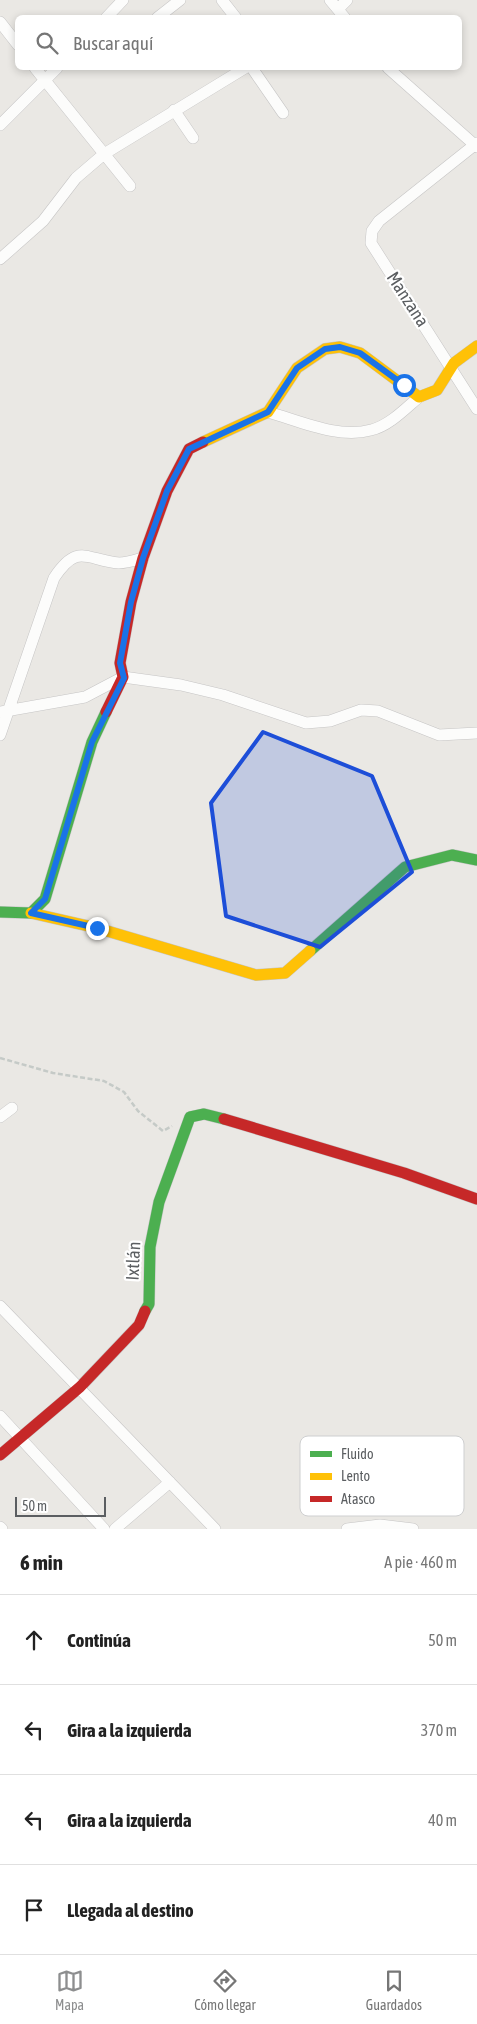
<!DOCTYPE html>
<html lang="es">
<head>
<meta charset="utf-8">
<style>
	body { margin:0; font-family:"Asap Condensed",sans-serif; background:#f2f2f2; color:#222 }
	.scale { position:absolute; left:15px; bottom:12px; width:91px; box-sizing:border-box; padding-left:5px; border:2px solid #5b5e61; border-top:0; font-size:14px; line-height:18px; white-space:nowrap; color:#5b5e61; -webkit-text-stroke:4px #fff; paint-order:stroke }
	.stop { position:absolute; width:15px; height:15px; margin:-11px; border:4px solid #1a73e8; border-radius:50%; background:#fff }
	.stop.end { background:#1a73e8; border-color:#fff; box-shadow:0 1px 5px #0008 }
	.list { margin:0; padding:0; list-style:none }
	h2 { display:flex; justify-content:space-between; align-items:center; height:65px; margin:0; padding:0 20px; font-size:21px }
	h2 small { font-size:16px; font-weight:400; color:#767676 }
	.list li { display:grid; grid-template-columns:32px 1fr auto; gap:15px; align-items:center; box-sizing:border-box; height:90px; padding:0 20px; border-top:1px solid #e0e0e0 }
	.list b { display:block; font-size:19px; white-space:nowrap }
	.list em { font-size:16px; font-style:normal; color:#767676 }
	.icon { flex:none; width:28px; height:28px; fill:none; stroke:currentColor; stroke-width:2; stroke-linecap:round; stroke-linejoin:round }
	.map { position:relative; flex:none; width:477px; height:1529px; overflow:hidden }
	.search { position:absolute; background:#fff; box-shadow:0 2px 8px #0003; left:15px; right:15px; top:15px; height:55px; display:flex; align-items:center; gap:12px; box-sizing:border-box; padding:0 18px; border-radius:8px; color:#767676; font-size:19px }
	.sheet { height:425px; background:#fff }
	nav { display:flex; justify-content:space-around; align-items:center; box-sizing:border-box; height:70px; border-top:1px solid #e0e0e0; background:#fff; font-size:14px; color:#767676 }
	nav a { display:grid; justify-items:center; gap:2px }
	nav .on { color:#8d8e8f }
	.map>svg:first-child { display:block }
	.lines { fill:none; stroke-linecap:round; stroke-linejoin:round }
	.street-casing { stroke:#c6c5c5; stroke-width:12 }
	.fast-casing { stroke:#c5c5c5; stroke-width:12 }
	.slow-casing { stroke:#c5c5c5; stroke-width:12 }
	.jam-casing { stroke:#c5c5c5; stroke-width:12 }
	.path { stroke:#c5cac7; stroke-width:2.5; stroke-dasharray:5 2.5; stroke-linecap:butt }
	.street { stroke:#fcfcfb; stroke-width:11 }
	.fast { stroke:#4caf50; stroke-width:11 }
	.slow { stroke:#ffc107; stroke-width:11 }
	.jam { stroke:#c62828; stroke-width:11 }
	.route { stroke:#1a73e8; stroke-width:6 }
	.marked { fill:#1d4ed8; fill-opacity:0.2; stroke:#1d4ed8; stroke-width:4; stroke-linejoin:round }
	.labels { text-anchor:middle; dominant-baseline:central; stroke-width:4.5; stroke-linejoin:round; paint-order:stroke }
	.street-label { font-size:18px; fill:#5b5e61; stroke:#fff }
	.key { fill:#fff; stroke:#cecfd0; stroke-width:1 }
	.key-label { font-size:14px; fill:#5b5e61 }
</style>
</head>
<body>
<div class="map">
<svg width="477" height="1529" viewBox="0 0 477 1529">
	<rect width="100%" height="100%" fill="#eae8e4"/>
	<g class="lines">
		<defs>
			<path id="street" d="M222,0l14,18
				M330,0l15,18
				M338,9l9,-9
				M106,18l17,-18
				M157,18l23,-18
				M0,22l18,23
				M35,68l95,118
				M252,68l31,45
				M388,68l89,79
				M174,110l19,28
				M0,125l57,-57
				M477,143l-98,78 -7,10 -1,12 106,166
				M0,259l43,-38 33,-43 28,-24 141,-86
				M268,412c32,9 70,27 103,18 18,-4 35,-22 48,-33
				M0,712l85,-15 38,-20 58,8 42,10 83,28 24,-2 31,-11 17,1 61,24 38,-2
				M0,735l54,-157c24,-36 32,-18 65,-15 8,0 17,-3 24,-5
				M0,1117l12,-9
				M0,1306l215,223
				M0,1416l104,113
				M0,1527l2,2
				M115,1529l55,-47
				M347,1529l33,-4 33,4"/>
			<path id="fast" d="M0,912l31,1 14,-14 47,-157 14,-30
				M310,951l95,-84 47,-12 25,5
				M145,1311l4,-7 1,-57 9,-45 31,-85 14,-3 20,5"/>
			<path id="slow" d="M203,442l65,-30 29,-44 28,-19 15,-2 20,6 59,44 18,-7 17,-27 23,-17
				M31,913l66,15 159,47 29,-2 25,-22"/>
			<path id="jam" d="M106,712l17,-35 -3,-14 11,-61 12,-44 24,-67 22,-42 14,-7
				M224,1119l180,54 73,26
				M0,1455l80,-68 59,-62 6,-14"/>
		</defs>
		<use href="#street" class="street-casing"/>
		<use href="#fast" class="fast-casing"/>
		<use href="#slow" class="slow-casing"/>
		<use href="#jam" class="jam-casing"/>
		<path class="path" d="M0,1058l53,15 51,8 20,11 14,19 25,20 9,-5"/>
		<use href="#street" class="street"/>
		<use href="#fast" class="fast"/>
		<use href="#slow" class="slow"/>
		<use href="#jam" class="jam"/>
	</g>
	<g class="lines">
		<path class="route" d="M97,928l-66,-15 14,-14 47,-157 32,-64 -4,-15 11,-61 12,-44 24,-67 22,-42 79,-37 29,-44 28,-19 15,-2 20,6 44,32"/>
	</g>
	<path class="marked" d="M263,732l109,44 40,96 -92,75 -94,-31 -15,-113z"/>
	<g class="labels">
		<g class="street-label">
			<text transform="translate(408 299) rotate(57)">Manzana</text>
			<text transform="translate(133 1261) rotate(-87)">Ixtlán</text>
		</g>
	</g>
	<rect x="300" y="1436" width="164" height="80" rx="8" class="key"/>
	<rect x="310" y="1451" width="22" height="6" fill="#4caf50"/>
	<rect x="310" y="1473" width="22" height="7" fill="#ffc107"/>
	<rect x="310" y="1496" width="22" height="6" fill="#c62828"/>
	<g class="key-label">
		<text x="341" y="1459">Fluido</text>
		<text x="341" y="1481">Lento</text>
		<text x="341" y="1504">Atasco</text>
	</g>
</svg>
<div class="scale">50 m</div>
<div class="stop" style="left:404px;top:385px"></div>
<div class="stop end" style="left:97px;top:928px"></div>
<div class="search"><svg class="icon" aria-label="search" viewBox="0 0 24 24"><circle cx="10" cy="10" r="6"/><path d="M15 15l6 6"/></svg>Buscar aquí</div>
</div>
<section class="sheet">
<h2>6 min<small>A pie · 460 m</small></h2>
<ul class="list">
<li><svg class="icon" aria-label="ahead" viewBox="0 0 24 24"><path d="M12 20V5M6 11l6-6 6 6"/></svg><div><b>Continúa</b></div><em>50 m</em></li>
<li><svg class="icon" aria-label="left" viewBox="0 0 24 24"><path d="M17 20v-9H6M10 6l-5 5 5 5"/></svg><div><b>Gira a la izquierda</b></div><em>370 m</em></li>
<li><svg class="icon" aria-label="left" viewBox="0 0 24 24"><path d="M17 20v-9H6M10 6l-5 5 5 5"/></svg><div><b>Gira a la izquierda</b></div><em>40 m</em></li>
<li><svg class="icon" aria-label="arrive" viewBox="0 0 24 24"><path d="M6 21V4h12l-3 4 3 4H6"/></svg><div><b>Llegada al destino</b></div></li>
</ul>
</section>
<nav>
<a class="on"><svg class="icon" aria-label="map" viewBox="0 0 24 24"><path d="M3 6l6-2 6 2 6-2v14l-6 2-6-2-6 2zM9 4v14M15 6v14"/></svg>Mapa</a>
<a><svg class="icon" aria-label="directions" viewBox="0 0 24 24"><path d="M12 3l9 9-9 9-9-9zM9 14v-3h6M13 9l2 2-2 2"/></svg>Cómo llegar</a>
<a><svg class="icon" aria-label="saved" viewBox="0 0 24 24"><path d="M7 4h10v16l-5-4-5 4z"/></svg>Guardados</a>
</nav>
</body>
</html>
